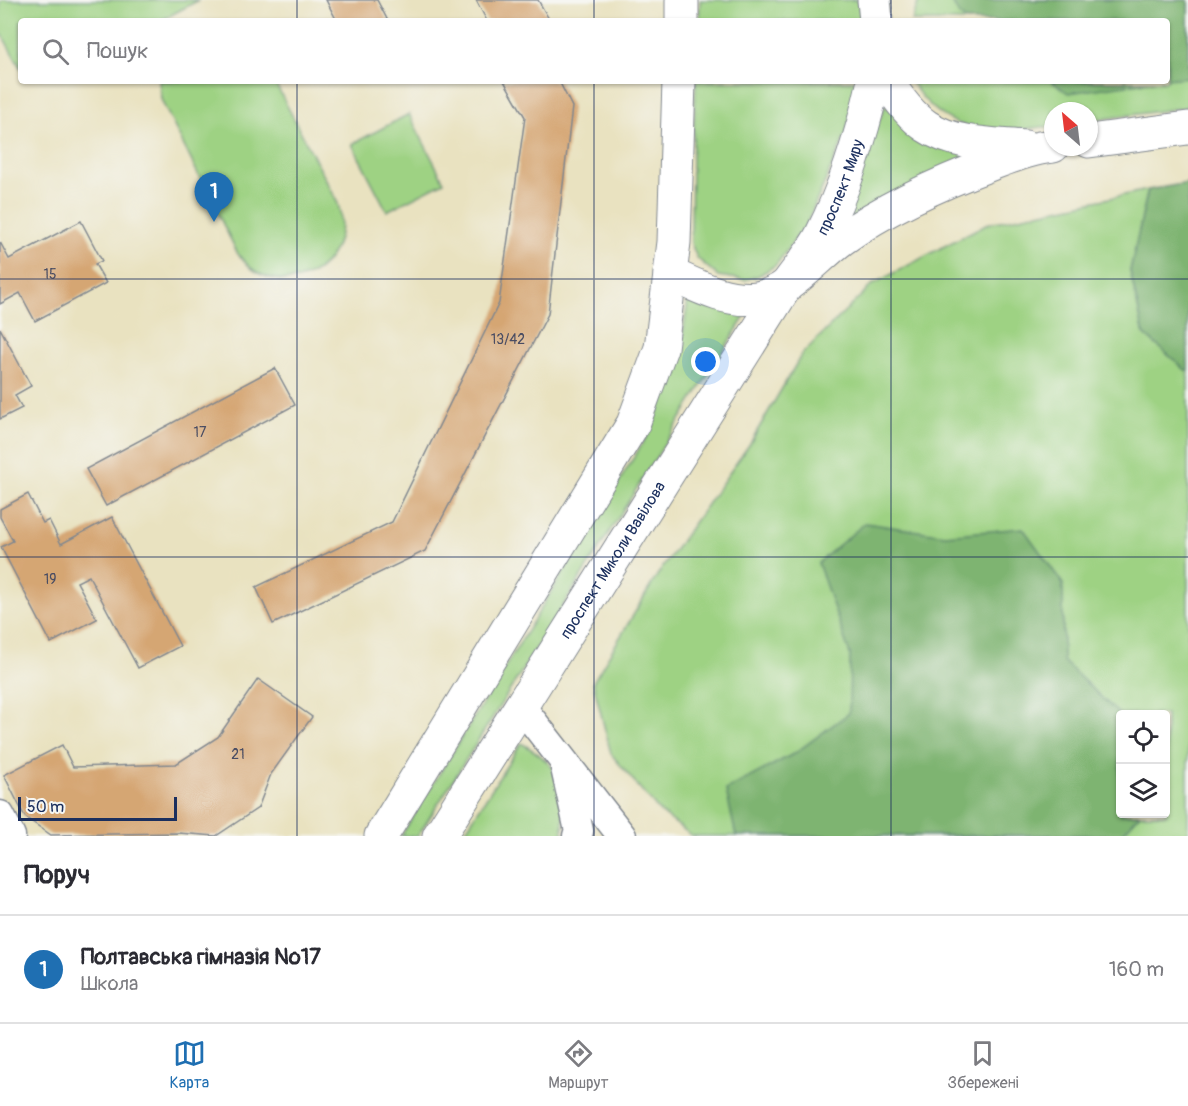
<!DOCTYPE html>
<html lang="uk">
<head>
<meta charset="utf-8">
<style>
	body { margin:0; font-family:Pangolin,sans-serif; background:#f2f2f3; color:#2b2b33 }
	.controls { position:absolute; right:18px; bottom:18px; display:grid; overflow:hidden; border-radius:6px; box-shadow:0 2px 4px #0004 }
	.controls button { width:54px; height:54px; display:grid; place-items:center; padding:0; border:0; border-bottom:2px solid #e1e1e2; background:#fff; color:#2b2b33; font:30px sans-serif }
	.compass { position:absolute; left:1044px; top:102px; width:54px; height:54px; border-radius:50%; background:#fff; box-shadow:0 2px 4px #0004; rotate:332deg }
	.scale { position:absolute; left:18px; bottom:15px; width:159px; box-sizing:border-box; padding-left:6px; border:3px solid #1b2f5e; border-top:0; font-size:16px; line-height:21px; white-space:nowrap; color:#1b2f5e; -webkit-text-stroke:4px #f6f6f2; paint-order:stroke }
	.you { position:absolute; left:706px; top:362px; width:21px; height:21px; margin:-15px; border:4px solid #fff; border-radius:50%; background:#1a73e8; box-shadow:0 0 0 9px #1a73e833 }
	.badge { display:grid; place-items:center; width:39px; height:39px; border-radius:50%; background:#1f6fb2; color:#fff; font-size:20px; font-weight:700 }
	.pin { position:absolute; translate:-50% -50px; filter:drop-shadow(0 2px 3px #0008) }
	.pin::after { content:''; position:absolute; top:32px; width:21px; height:18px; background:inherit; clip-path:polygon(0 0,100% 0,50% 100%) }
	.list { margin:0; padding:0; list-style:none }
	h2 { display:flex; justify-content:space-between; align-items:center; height:78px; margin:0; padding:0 24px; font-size:26px }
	h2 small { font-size:20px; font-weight:400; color:#7c7c81 }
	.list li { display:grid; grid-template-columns:39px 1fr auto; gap:18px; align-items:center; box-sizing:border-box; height:108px; padding:0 24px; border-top:2px solid #e1e1e2 }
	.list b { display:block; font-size:22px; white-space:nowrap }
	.list p { margin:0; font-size:20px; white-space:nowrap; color:#7c7c81 }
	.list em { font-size:20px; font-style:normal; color:#7c7c81 }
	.icon { flex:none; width:33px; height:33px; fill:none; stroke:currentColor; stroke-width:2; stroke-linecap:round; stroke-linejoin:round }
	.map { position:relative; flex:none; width:1188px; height:836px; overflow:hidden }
	.search { position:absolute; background:#fff; box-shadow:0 2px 4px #0004; left:18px; right:18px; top:18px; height:66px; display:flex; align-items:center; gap:15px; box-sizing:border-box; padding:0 21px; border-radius:6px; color:#7c7c81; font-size:22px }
	.sheet { height:186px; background:#fff }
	nav { display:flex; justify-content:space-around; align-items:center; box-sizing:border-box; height:84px; border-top:2px solid #e1e1e2; background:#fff; font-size:16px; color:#7c7c81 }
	nav a { display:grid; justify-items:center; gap:3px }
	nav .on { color:#1f6fb2 }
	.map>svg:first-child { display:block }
	.green { fill:#9ed283; stroke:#5c8070; stroke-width:1.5; fill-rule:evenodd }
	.forest { fill:#7eb471; stroke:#4c7268; stroke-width:1.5 }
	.building { fill:#d5a673 }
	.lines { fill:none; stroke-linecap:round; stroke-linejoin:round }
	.minor-casing { stroke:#82888f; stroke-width:31 }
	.major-casing { stroke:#82888f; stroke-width:35 }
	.minor { stroke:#fff; stroke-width:28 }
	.major { stroke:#fff; stroke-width:33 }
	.grid { fill:none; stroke:#1b2f5e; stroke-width:1.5; stroke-opacity:0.55 }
	.labels { text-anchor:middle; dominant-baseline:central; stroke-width:4.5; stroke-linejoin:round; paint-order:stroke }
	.number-label { font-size:14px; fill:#4a4d63 }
	.street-label { font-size:16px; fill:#1b2f5e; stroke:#f6f6f2 }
</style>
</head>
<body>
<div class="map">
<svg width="1188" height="836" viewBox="0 0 1188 836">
	<rect width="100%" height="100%" fill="#f6f6f2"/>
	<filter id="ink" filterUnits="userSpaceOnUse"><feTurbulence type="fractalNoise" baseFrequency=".0167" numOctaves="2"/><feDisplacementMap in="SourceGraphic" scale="12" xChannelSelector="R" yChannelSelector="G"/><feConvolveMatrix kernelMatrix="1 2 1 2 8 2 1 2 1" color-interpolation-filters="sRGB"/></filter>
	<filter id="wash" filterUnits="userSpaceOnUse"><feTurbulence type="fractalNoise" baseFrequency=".008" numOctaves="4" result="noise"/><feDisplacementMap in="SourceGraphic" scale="24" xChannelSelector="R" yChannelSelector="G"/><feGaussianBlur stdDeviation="1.35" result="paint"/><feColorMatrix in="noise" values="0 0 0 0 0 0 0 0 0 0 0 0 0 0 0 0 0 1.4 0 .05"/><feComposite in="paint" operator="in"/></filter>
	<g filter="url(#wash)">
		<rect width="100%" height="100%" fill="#e9e2c0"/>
		<path class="green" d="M3,0h196l-39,21h-139v48l-21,-38v-29z
			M700,0h158l3,21h-162z
			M919,0h269v107l-99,14v-10h-36v15c-47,4 -88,14 -125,-23 -7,-6 -12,-15 -18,-22h257v-60h-255z
			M159,81h115l63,120c17,48 -25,95 -75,74 -10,-4 -17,-13 -24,-21l-73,-146 -4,-9z
			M696,81h162l-12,53 -40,91 -30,40 -18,11 -13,4 -27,-4 -21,-18 -6,-15 1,-81z
			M885,106l94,49 -148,80z
			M409,114l35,68 -57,29 -35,-67z
			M1148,190l-18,81 14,63 44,38v464h-496l-33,-25 -48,-57 -18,-72 65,-108 91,-129 53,-91 71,-70 113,-60zM1120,714h46v100h-46z
			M688,300l55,9 1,9 -326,518h-17l251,-408 28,-74z
			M521,743c46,25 43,45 42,93h-101z"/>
		<path class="forest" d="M951,0h237v77l-21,2v-58h-200l-8,-6z
			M1051,81h104l-87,12z
			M1188,183v189l-44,-38 -14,-63 18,-81z
			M865,523l80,12 78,-7 40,56v77l57,54v99h20l-19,21 -385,1 -10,-46 69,-37 54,-40 1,-59 -32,-91z"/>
		<g id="blocks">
			<path class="building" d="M326,0h51l11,21h-51z
				M476,0h62l12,21h-63z
				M504,81h55l13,26 -24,207 -123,237 -152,73 -17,-37 136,-65 107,-219 26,-186z
				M81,221l21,40 -7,3 11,19 -71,38 -15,-28 -20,11v-62l9,17z
				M0,328l31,58 -16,9 7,13 -22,11z
				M275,368l20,37 -189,101 -20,-37z
				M28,494l15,29 6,-3 12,24 51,-27 68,129 -42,22 -49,-92 -12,6 20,37 -46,24 -50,-96 12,-6 -13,-24v-8z
				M258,679l54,38 -41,57 -13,34 -42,28 -38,-3 -127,2 -26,-18 -21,-42 58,-30 11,22 103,-3 42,-27z"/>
		</g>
	</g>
	<g filter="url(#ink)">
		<use href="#blocks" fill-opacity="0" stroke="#82888f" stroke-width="1.5"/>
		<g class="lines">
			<defs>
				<path id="minor" d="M520,705l102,131
					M565,768l14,63 -2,5
					M0,815l11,21"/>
				<g id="major">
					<path d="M874,0l2,21"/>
					<path d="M682,21v-21"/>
					<path d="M887,81c10,16 23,34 39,45 28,19 67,18 99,21"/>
					<path d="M1089,141l99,-13"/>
					<path d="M670,274c27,12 56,28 86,24 32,-4 60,-40 86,-59 44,-32 103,-58 154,-77 19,-7 37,-14 57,-16"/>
					<path d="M381,836l252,-412 28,-76 13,-106 5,-161"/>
					<path id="s1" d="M439,836l347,-550c12,-17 26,-33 35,-50 25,-49 41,-102 53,-155"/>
				</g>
			</defs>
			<use href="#minor" class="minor-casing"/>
			<use href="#major" class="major-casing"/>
			<use href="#minor" class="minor"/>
			<use href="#major" class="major"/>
		</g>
	</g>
	<path class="grid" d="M297,0v21M594,0v21M891,0v21M297,81v755M594,81v755M891,81v755M0,279h1188M0,557h1188"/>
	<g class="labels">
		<g class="number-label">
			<text x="50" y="274">15</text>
			<text x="508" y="339">13/42</text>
			<text x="200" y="432">17</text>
			<text x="50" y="579">19</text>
			<text x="238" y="754">21</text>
		</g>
		<g class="street-label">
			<text stroke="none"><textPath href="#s1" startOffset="764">проспект Миру</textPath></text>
			<text stroke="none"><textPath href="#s1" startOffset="326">проспект Миколи Вавілова</textPath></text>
		</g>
	</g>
</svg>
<div class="controls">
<button><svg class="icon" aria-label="locate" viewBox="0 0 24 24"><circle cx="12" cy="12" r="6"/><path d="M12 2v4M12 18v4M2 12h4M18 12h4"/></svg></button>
<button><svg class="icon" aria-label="layers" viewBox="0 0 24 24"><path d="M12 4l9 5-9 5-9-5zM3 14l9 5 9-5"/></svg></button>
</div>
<svg class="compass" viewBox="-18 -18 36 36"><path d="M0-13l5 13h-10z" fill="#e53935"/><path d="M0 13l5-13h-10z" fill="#7c7c81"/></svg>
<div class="scale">50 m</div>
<div class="you"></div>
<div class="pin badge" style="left:214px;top:222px">1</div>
<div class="search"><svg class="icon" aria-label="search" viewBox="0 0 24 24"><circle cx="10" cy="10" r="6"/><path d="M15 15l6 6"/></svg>Пошук</div>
</div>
<section class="sheet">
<h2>Поруч<small></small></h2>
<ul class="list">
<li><span class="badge">1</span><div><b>Полтавська гімназія №17</b><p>Школа</p></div><em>160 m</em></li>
</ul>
</section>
<nav>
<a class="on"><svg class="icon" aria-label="map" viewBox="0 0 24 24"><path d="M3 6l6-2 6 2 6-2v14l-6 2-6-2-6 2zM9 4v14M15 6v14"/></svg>Карта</a>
<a><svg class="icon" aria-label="directions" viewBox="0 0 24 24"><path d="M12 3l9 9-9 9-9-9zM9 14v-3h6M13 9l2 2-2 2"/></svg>Маршрут</a>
<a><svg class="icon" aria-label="saved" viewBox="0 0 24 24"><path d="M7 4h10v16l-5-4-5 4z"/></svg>Збережені</a>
</nav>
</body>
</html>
